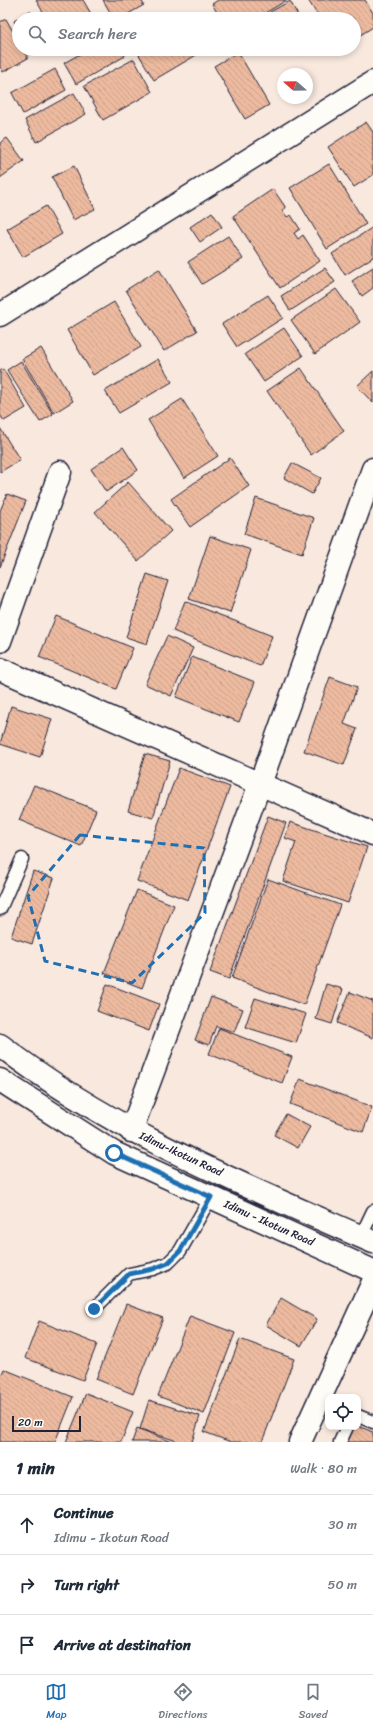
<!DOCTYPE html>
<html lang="en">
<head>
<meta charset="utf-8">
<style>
	body { margin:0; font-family:Sriracha,sans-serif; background:#f2f2f3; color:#1f2937 }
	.controls { position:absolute; right:12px; bottom:12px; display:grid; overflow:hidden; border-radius:8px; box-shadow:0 2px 6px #0003 }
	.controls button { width:36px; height:36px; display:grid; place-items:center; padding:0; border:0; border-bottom:1px solid #e0e1e3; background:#fff; color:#1f2937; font:20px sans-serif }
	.compass { position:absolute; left:277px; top:68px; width:36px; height:36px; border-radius:50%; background:#fff; box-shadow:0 2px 6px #0003; rotate:290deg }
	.scale { position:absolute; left:12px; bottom:10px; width:69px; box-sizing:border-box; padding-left:4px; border:2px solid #22223b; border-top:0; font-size:11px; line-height:14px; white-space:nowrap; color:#22223b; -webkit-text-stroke:3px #fdfcf7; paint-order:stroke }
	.stop { position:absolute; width:12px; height:12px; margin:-9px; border:3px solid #1f6fb2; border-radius:50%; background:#fff }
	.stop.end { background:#1f6fb2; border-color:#fff; box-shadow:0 1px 4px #0008 }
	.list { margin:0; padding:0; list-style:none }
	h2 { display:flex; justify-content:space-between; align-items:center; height:52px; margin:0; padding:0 16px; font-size:17px }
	h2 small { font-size:13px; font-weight:400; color:#747a83 }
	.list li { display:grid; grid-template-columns:26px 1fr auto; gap:12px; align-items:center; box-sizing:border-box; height:60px; padding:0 16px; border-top:1px solid #e0e1e3 }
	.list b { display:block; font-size:15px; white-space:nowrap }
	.list p { margin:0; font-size:13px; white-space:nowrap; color:#747a83 }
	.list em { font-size:13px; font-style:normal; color:#747a83 }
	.icon { flex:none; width:22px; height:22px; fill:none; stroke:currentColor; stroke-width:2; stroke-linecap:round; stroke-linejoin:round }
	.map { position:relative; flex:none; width:373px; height:1442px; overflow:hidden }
	.search { position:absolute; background:#fff; box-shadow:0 2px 6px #0003; left:12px; right:12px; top:12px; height:44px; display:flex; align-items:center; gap:10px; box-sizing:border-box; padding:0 14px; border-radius:22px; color:#747a83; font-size:15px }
	.sheet { height:232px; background:#fff }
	nav { display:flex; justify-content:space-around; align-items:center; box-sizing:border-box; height:56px; border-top:1px solid #e0e1e3; background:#fff; font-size:11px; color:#747a83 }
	nav a { display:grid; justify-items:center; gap:2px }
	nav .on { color:#1f6fb2 }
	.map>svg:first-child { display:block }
	.building { fill:url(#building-back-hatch); stroke:#22223b }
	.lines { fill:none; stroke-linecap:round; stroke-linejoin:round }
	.lane-casing { stroke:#22223b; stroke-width:15 }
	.street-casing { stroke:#22223b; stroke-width:25 }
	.primary-casing { stroke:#22223b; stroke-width:25 }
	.lane { stroke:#fdfcf7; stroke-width:12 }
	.street { stroke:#fdfcf7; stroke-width:22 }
	.primary { stroke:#fdfcf7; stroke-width:22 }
	.route { stroke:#1f6fb2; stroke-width:5 }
	.marked { fill:none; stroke:#1f6fb2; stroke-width:3; stroke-dasharray:8 5; stroke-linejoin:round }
	.labels { text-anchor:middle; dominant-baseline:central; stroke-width:3; stroke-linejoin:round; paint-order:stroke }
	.street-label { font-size:11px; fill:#22223b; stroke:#fdfcf7 }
</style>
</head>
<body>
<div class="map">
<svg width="373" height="1442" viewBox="0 0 373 1442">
	<defs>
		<pattern id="building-back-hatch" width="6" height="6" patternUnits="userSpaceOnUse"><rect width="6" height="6" fill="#edba9f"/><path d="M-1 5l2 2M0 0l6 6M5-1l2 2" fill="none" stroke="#cba08a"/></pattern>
	</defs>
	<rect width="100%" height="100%" fill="#f8e8dd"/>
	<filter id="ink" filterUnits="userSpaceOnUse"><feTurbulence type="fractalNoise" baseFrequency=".025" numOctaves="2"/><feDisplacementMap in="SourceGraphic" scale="8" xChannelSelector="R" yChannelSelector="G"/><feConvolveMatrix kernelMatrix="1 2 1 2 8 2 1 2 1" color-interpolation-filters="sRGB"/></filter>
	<g filter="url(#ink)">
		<path class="building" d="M36,0h47l11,19h-47z
			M103,0h38l3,5 -25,14h-5z
			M218,0h69l-32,19h-34l-9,-15z
			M308,0h57l8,13v14l-19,12v-20h-34z
			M290,1l10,18h-27l-3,-7z
			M30,11l4,8h-15v11l-5,-9z
			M6,19l13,23v7h4l5,9 -25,14 -3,-5v-45z
			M89,49h32l4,7 -49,28 -12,-21z
			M146,49h56l1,2 -49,29 -16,-27z
			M238,52l31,53 -24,14 -31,-53z
			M134,59l18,33 -49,28 -19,-34z
			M55,69l11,21 -43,24 -11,-21z
			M74,93l12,21 -50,28 -11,-22z
			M366,122l7,10v43l-19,12 -26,-40z
			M7,138l17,23 -24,17v-35z
			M329,164l37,60 -39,25 -37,-61z
			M74,166l21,43 -22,11 -21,-43z
			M273,189l13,19 -4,2 5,7 4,-2 9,14 -6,4 4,6 5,-4 17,26 -40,27 -47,-72z
			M46,206l16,28 -39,23 -16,-28z
			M212,212l10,15 -22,15 -10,-15z
			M373,227v30l-28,18 -13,-21z
			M228,236l15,23 -41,25 -14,-22z
			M373,267v21l-11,8 -10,-15z
			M325,268l10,14 -45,29 -9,-15z
			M159,269l38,62 -33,20 -38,-61z
			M336,289l24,33 -45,32 -24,-34z
			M268,295l15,23 -46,29 -15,-23z
			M114,302l27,45 -48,28 -26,-45z
			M284,328l19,28 -39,26 -19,-28z
			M41,348l32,53 -19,12 -32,-54z
			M158,359l14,23 -53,31 -14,-22z
			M21,361l32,53 -13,8 -33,-52z
			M301,368l43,63 -33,24 -44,-64z
			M3,369l23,39 -22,13 -4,-6v-44z
			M373,371v32l-16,-17z
			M182,399l36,57 -34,22 -36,-58z
			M0,428l20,32 -20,12z
			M123,447l15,23 -32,22 -15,-23z
			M230,458l19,28 -59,41 -19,-28z
			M292,463l29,15 -9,16 -28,-16z
			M128,482l43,49 -33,30 -43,-49z
			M7,494l19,7 -26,66v-56z
			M256,498l58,20 -12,36 -58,-20z
			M210,536l41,14 -21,63 -41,-14z
			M147,574l21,7 -21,63 -21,-7z
			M185,601l87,35 -12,30 -87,-35z
			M56,616l77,32 -17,41 -77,-32z
			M167,636l26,12 -22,48 -26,-12z
			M192,657l63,25 -16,40 -63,-25z
			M330,677l27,10 -13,37 13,5 -13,36 -40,-14z
			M11,706l41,13 -12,38 -40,-13z
			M145,754l25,7 -17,57 -25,-7z
			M179,768l51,19 -42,113 -51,-19z
			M34,785l62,25 -15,36 -62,-26z
			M268,816l18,7 -57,156 -19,-7z
			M290,822l77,25 -19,56 -65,-22 13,-39 -11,-4z
			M33,871l21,7 -22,66 -21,-7z
			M268,879l72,26 -36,100 -72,-27z
			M137,890l37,15 -32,83 -38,-15z
			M107,984l52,20 -10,27 -52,-20z
			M326,984l17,5 -11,35 -16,-5z
			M350,992l23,9v37l-36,-15z
			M211,997l32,12 -9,23 -18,-6 -7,19 -14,-5z
			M255,998l51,16 -10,29 -51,-16z
			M219,1028l73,29 -10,26 -73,-29z
			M300,1079l72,28 -9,25 -73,-28z
			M286,1114l24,13 -12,21 -24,-13z
			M281,1298l36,21 -16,27 -35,-21z
			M126,1304l37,14 -30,76 -37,-15z
			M190,1316l45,17 -31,81 -46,-18z
			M39,1321l58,23 -14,36 -58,-22z
			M240,1339l54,20 -32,83h-31l-27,-10z
			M4,1369l69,28 -18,45h-55v-64z
			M86,1393l47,19 -12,30h-55z
			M149,1400l51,16 -8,26h-12l-40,-13z
			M358,1426l15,6v10h-27l6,-15z
			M137,1428l35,14h-40z"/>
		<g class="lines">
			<defs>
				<path id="lane" d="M0,909l22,-50
					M361,1236l12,-25
					M94,1309l35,-35 24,-5 15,-6 12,-12 31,-54
					M358,1416l15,6
					M340,1442l7,-15"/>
				<path id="street" d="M0,315l373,-233
					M0,641l60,-169
					M0,669l373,165
					M131,1131l129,-347 113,-315
					M300,1442l73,-160"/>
				<path id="primary" d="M0,1045c112,87 244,140 373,197
					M0,1080l114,73 259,118"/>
			</defs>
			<use href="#lane" class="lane-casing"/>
			<use href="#street" class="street-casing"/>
			<use href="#primary" class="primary-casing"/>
			<use href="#lane" class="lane"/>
			<use href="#street" class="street"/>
			<use href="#primary" class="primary"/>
		</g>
	</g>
	<g class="lines" filter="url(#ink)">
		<path class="route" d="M94,1309l35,-35 24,-5 15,-6 12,-12 31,-54 -97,-44"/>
	</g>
	<path class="marked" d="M80,835l124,13 1,65 -73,70 -87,-22 -17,-65z"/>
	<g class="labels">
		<g class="street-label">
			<text transform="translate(181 1154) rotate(25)">Idimu-Ikotun Road</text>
			<text transform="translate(269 1223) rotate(24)">Idimu - Ikotun Road</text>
		</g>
	</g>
</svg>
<div class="controls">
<button><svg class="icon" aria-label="locate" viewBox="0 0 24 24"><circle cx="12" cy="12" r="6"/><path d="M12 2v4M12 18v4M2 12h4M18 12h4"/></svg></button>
</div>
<svg class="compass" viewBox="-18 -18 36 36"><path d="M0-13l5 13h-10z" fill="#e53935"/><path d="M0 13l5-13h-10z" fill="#747a83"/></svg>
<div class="scale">20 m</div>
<div class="stop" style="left:114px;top:1153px"></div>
<div class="stop end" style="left:94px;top:1309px"></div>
<div class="search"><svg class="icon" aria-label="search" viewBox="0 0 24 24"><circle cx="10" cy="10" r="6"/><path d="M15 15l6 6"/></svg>Search here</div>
</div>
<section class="sheet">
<h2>1 min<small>Walk · 80 m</small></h2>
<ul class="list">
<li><svg class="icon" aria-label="ahead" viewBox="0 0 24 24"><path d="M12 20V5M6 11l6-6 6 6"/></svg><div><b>Continue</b><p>Idimu - Ikotun Road</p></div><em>30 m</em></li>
<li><svg class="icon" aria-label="right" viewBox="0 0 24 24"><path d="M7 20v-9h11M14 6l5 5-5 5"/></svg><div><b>Turn right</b></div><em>50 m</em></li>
<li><svg class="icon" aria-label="arrive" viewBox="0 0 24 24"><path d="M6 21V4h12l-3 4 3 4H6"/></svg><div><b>Arrive at destination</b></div></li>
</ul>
</section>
<nav>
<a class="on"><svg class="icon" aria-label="map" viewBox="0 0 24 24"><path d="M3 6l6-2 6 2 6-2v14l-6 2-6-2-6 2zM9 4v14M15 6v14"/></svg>Map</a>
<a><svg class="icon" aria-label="directions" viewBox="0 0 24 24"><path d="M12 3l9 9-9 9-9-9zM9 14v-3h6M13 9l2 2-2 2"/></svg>Directions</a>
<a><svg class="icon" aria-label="saved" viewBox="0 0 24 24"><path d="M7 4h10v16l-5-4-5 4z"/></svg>Saved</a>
</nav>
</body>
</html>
